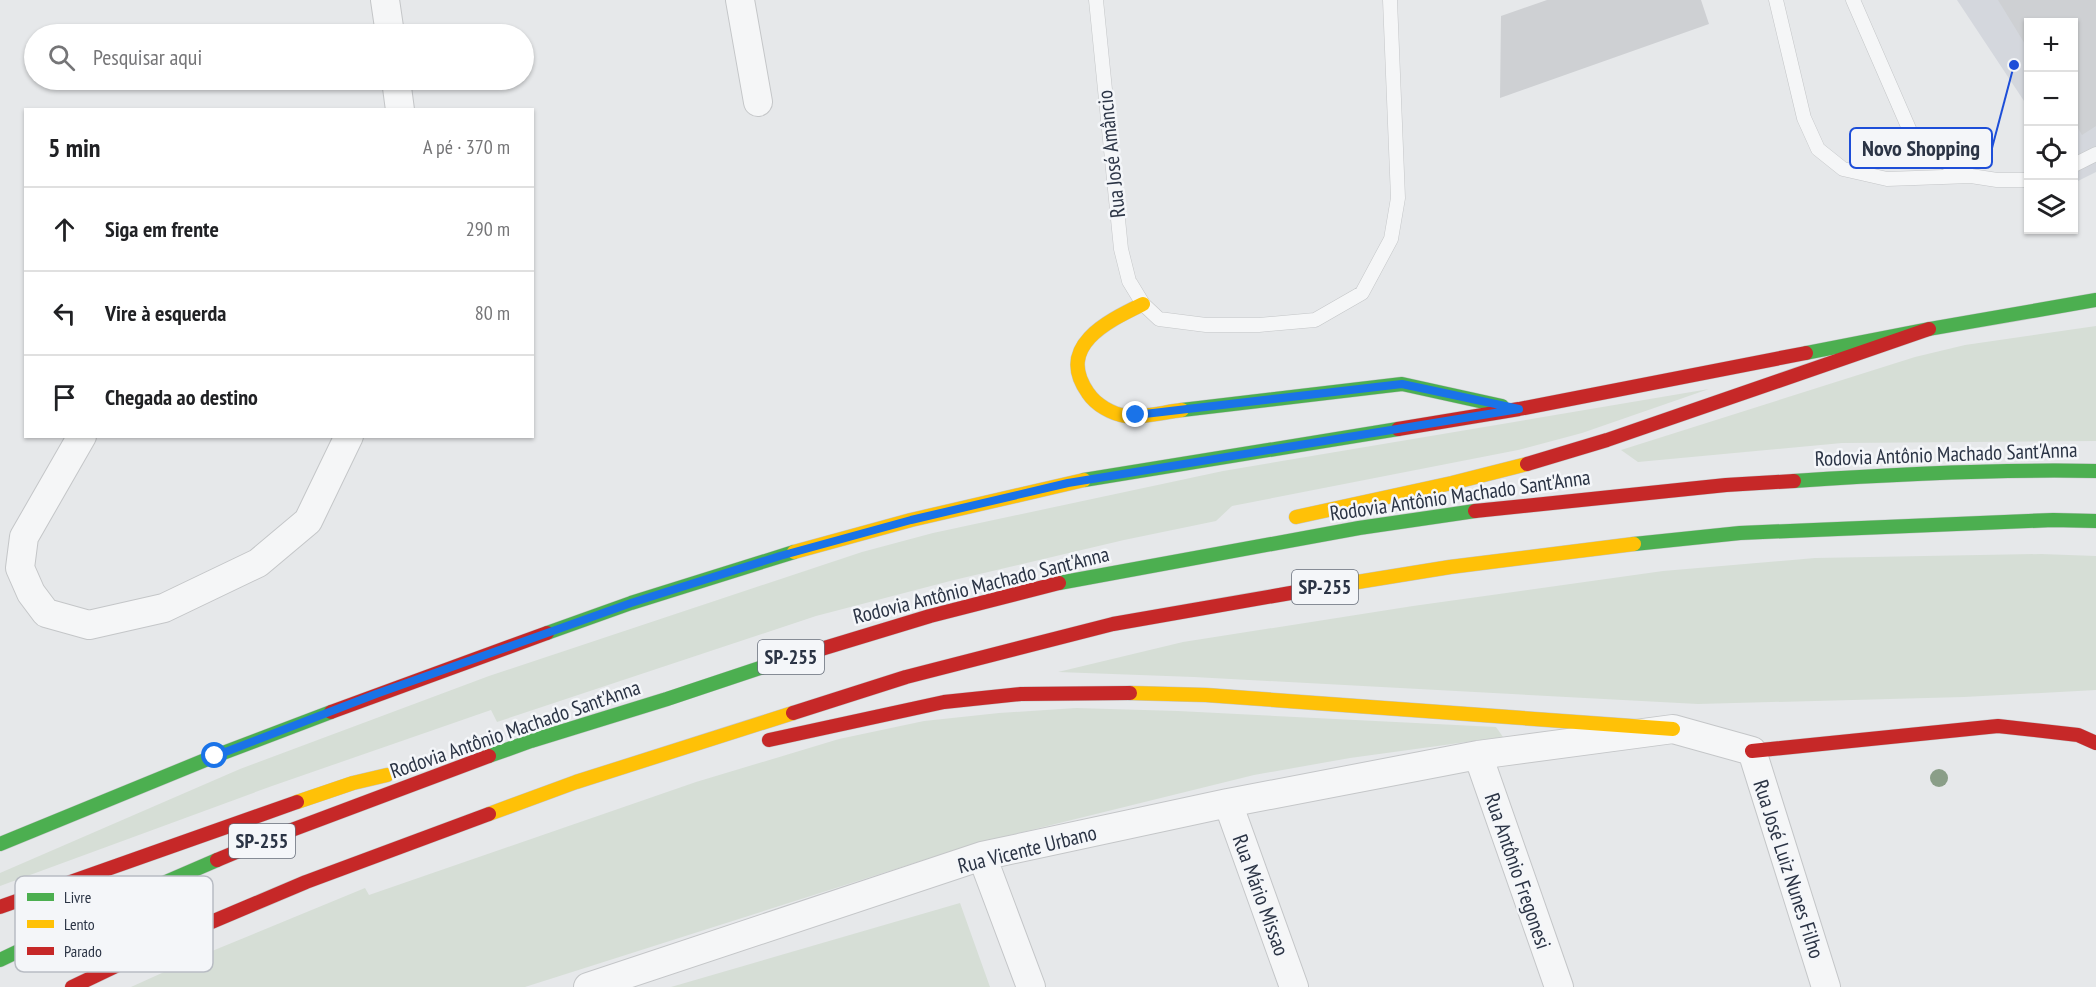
<!DOCTYPE html>
<html lang="pt">
<head>
<meta charset="utf-8">
<style>
	body { margin:0; font-family:"PT Sans Narrow",sans-serif; background:#f2f2f2; color:#202124 }
	.controls { position:absolute; right:18px; top:18px; display:grid; overflow:hidden; border-radius:0px; box-shadow:0 2px 4px #0004 }
	.controls button { width:54px; height:54px; display:grid; place-items:center; padding:0; border:0; border-bottom:2px solid #e0e0e0; background:#fff; color:#202124; font:30px sans-serif }
	.stop { position:absolute; width:18px; height:18px; margin:-14px; border:4px solid #1a73e8; border-radius:50%; background:#fff }
	.stop.end { background:#1a73e8; border-color:#fff; box-shadow:0 2px 6px #0008 }
	.list { margin:0; padding:0; list-style:none }
	h2 { display:flex; justify-content:space-between; align-items:center; height:78px; margin:0; padding:0 24px; font-size:26px }
	h2 small { font-size:20px; font-weight:400; color:#757577 }
	.list li { display:grid; grid-template-columns:39px 1fr auto; gap:18px; align-items:center; box-sizing:border-box; height:84px; padding:0 24px; border-top:2px solid #e0e0e0 }
	.list b { display:block; font-size:22px; white-space:nowrap }
	.list em { font-size:20px; font-style:normal; color:#757577 }
	.icon { flex:none; width:33px; height:33px; fill:none; stroke:currentColor; stroke-width:2; stroke-linecap:round; stroke-linejoin:round }
	.map { position:relative; flex:none; width:2096px; height:987px; overflow:hidden }
	.search { position:absolute; background:#fff; box-shadow:0 2px 4px #0004; left:24px; top:24px; width:510px; height:66px; display:flex; align-items:center; gap:15px; box-sizing:border-box; padding:0 21px; border-radius:33px; color:#757577; font-size:22px }
	.panel { position:absolute; background:#fff; box-shadow:0 2px 4px #0004; left:24px; top:108px; width:510px; height:330px; border-radius:0px }
	.map>svg:first-child { display:block }
	.built { fill:#d4d7dd }
	.green { fill:#d6ded6 }
	.building { fill:#ced0d3 }
	.lines { fill:none; stroke-linecap:round; stroke-linejoin:round }
	.lane-casing { stroke:#c4c6c8; stroke-width:15 }
	.street-casing { stroke:#c4c6c8; stroke-width:30 }
	.fast-casing { stroke:#c4c6c8; stroke-width:15 }
	.slow-casing { stroke:#c4c6c8; stroke-width:15 }
	.jam-casing { stroke:#c4c6c8; stroke-width:15 }
	.lane { stroke:#f5f6f7; stroke-width:14 }
	.street { stroke:#f5f6f7; stroke-width:28 }
	.fast { stroke:#4caf50; stroke-width:14 }
	.slow { stroke:#ffc107; stroke-width:14 }
	.jam { stroke:#c62828; stroke-width:14 }
	.tree { fill:#8a9e88 }
	.route { stroke:#1a73e8; stroke-width:8 }
	.labels { text-anchor:middle; dominant-baseline:central; stroke-width:5; stroke-linejoin:round; paint-order:stroke }
	.shield { fill:#f4f6f9; stroke:#676e7b; stroke-width:1.5 }
	.shield-label { font-size:20px; font-weight:bold; fill:#2b3445 }
	.street-label { font-size:21px; fill:#2b3445; stroke:#f4f6f9 }
	.key { fill:#f4f6f9; stroke:#b8bcc3; stroke-width:1.5 }
	.key-label { font-size:16px; fill:#2b3445 }
	.leader { fill:none; stroke:#1d4ed8; stroke-width:2 }
	.callout-dot { fill:#1d4ed8; stroke:#f4f6f9; stroke-width:2 }
	.callout { fill:#f4f6f9; stroke:#1d4ed8; stroke-width:2 }
	.callout-label { font-size:22px; text-anchor:middle; font-weight:bold; fill:#2b3445 }
</style>
</head>
<body>
<div class="map">
<svg width="2096" height="987" viewBox="0 0 2096 987">
	<rect width="100%" height="100%" fill="#e6e8ea"/>
	<path class="built" d="M1957,0h139v172l-18,9 -4,-6v-153h-46v85z"/>
	<path class="green" d="M2096,326v115l-254,2 -204,19 -17,-12 294,-93 50,-12z
		M1709,389l-127,44 -64,17 -286,56 -16,15 -92,19 -170,40 -138,36 -319,106 -6,-12 -219,76 -272,100v-13l240,-104 249,-93 373,-124 71,-19 290,-62z
		M2041,554l55,2v134l-132,7 -266,7 -504,-27 -136,-5 125,-30 230,-36 250,-35 152,-13z
		M1076,708l102,3 318,16 7,10 -153,21 -96,17 -283,70 -446,142h-394l64,-29 170,-70 4,7 327,-113 143,-43 85,-18 75,-8z
		M960,903l30,84h-319z"/>
	<path class="building" d="M1547,0h154l8,24 -209,74 1,-82z
		M1998,0h98v126l-14,9 -8,-14v-99h-46v27z"/>
	<g class="lines">
		<defs>
			<path id="lane" d="M1096,0l25,249 8,32 14,23 16,15 47,6h53l56,-5 47,-27 29,-54 7,-41 -8,-198
				M1776,0l28,118 14,31 25,20 44,10 84,-3
				M1853,0l57,131 11,15 21,15 29,15 26,4h31
				M2074,165l22,-11"/>
			<path id="street" d="M385,0l5,34
				M740,0l18,102
				M396,80l4,30
				M82,436l-58,101 -4,31 11,25 15,20 43,12 75,-17 94,-45 50,-42 41,-85
				M1478,755l81,232
				M1228,803l66,184
				M982,856l49,131
				M588,987l394,-131 246,-53 250,-48 195,-26 79,22 74,236"/>
			<path id="fast" d="M1806,353l123,-24 167,-29
				M1182,410l220,-26 100,22
				M1084,480l314,-51
				M1794,481c101,-7 201,-12 302,-10
				M1634,544l106,-11 313,-13 43,1
				M1059,583l300,-55 116,-17
				M547,633l84,-30 163,-51
				M489,756l42,-15 136,-42 108,-36
				M0,844l215,-88 116,-44
				M0,960l136,-65 81,-35"/>
			<path id="slow" d="M1143,304c-35,17 -88,42 -55,89 8,12 24,21 38,23 17,2 38,-4 56,-6
				M1296,517l156,-34 75,-19
				M794,552l117,-32 173,-40
				M1302,591l148,-24 184,-23
				M1130,693l76,2 467,34
				M297,802l56,-19 34,-8
				M489,814l87,-32 217,-69"/>
			<path id="jam" d="M1398,429l121,-20 287,-56
				M1527,464l80,-24 322,-111
				M1475,511l251,-26 68,-4
				M775,663l155,-47 129,-33
				M331,712l216,-79
				M793,713l113,-36 207,-53 189,-33
				M769,740l175,-38 77,-8 109,-1
				M1752,751l246,-25 80,9 18,8
				M217,860l48,-20 224,-84
				M0,907l297,-105
				M72,987l111,-53 123,-52 183,-68"/>
		</defs>
		<use href="#lane" class="lane-casing"/>
		<use href="#street" class="street-casing"/>
		<use href="#fast" class="fast-casing"/>
		<use href="#slow" class="slow-casing"/>
		<use href="#jam" class="jam-casing"/>
		<use href="#lane" class="lane"/>
		<use href="#street" class="street"/>
		<use href="#fast" class="fast"/>
		<use href="#slow" class="slow"/>
		<use href="#jam" class="jam"/>
	</g>
	<circle class="tree" cx="1939" cy="778" r="9"/>
	<g class="lines">
		<path class="route" d="M215,756l161,-62 255,-91 149,-47 131,-36 157,-37 451,-74 -117,-25 -266,31"/>
	</g>
	<g class="labels">
		<g class="shield">
			<rect x="1292" y="570" width="66" height="34" rx="4.5"/>
			<rect x="758" y="640" width="66" height="34" rx="4.5"/>
			<rect x="229" y="824" width="66" height="34" rx="4.5"/>
		</g>
		<g class="shield-label">
			<text x="1325" y="587">SP-255</text>
			<text x="791" y="657">SP-255</text>
			<text x="262" y="841">SP-255</text>
		</g>
		<g class="street-label">
			<text transform="translate(1111 154) rotate(-96)">Rua José Amâncio</text>
			<text transform="translate(1946 454) rotate(-2)">Rodovia Antônio Machado Sant'Anna</text>
			<text transform="translate(1460 495) rotate(-8)">Rodovia Antônio Machado Sant'Anna</text>
			<text transform="translate(981 585) rotate(-14)">Rodovia Antônio Machado Sant'Anna</text>
			<text transform="translate(515 729) rotate(-19)">Rodovia Antônio Machado Sant'Anna</text>
			<text transform="translate(1027 849) rotate(-14)">Rua Vicente Urbano</text>
			<text transform="translate(1789 869) rotate(72)">Rua José Luiz Nunes Filho</text>
			<text transform="translate(1518 871) rotate(71)">Rua Antônio Fregonesi</text>
			<text transform="translate(1261 895) rotate(70)">Rua Mário Missao</text>
		</g>
	</g>
	<rect x="15" y="876" width="198" height="96" rx="9" class="key"/>
	<rect x="27" y="893" width="27" height="8" fill="#4caf50"/>
	<rect x="27" y="920" width="27" height="8" fill="#ffc107"/>
	<rect x="27" y="947" width="27" height="8" fill="#c62828"/>
	<g class="key-label">
		<text x="64" y="903">Livre</text>
		<text x="64" y="930">Lento</text>
		<text x="64" y="957">Parado</text>
	</g>
	<path class="leader" d="M2014 65L1992 148"/>
	<circle class="callout-dot" cx="2014" cy="65" r="6"/>
	<rect class="callout" x="1850" y="128" width="142" height="40" rx="6"/>
	<g class="callout-label">
		<text x="1921" y="156">Novo Shopping</text>
	</g>
</svg>
<div class="controls">
<button>+</button>
<button>−</button>
<button><svg class="icon" aria-label="locate" viewBox="0 0 24 24"><circle cx="12" cy="12" r="6"/><path d="M12 2v4M12 18v4M2 12h4M18 12h4"/></svg></button>
<button><svg class="icon" aria-label="layers" viewBox="0 0 24 24"><path d="M12 4l9 5-9 5-9-5zM3 14l9 5 9-5"/></svg></button>
</div>
<div class="stop" style="left:215px;top:756px"></div>
<div class="stop end" style="left:1136px;top:415px"></div>
<div class="search"><svg class="icon" aria-label="search" viewBox="0 0 24 24"><circle cx="10" cy="10" r="6"/><path d="M15 15l6 6"/></svg>Pesquisar aqui</div>
<section class="panel">
<h2>5 min<small>A pé · 370 m</small></h2>
<ul class="list">
<li><svg class="icon" aria-label="ahead" viewBox="0 0 24 24"><path d="M12 20V5M6 11l6-6 6 6"/></svg><div><b>Siga em frente</b></div><em>290 m</em></li>
<li><svg class="icon" aria-label="left" viewBox="0 0 24 24"><path d="M17 20v-9H6M10 6l-5 5 5 5"/></svg><div><b>Vire à esquerda</b></div><em>80 m</em></li>
<li><svg class="icon" aria-label="arrive" viewBox="0 0 24 24"><path d="M6 21V4h12l-3 4 3 4H6"/></svg><div><b>Chegada ao destino</b></div></li>
</ul>
</section>
</div>
</body>
</html>
